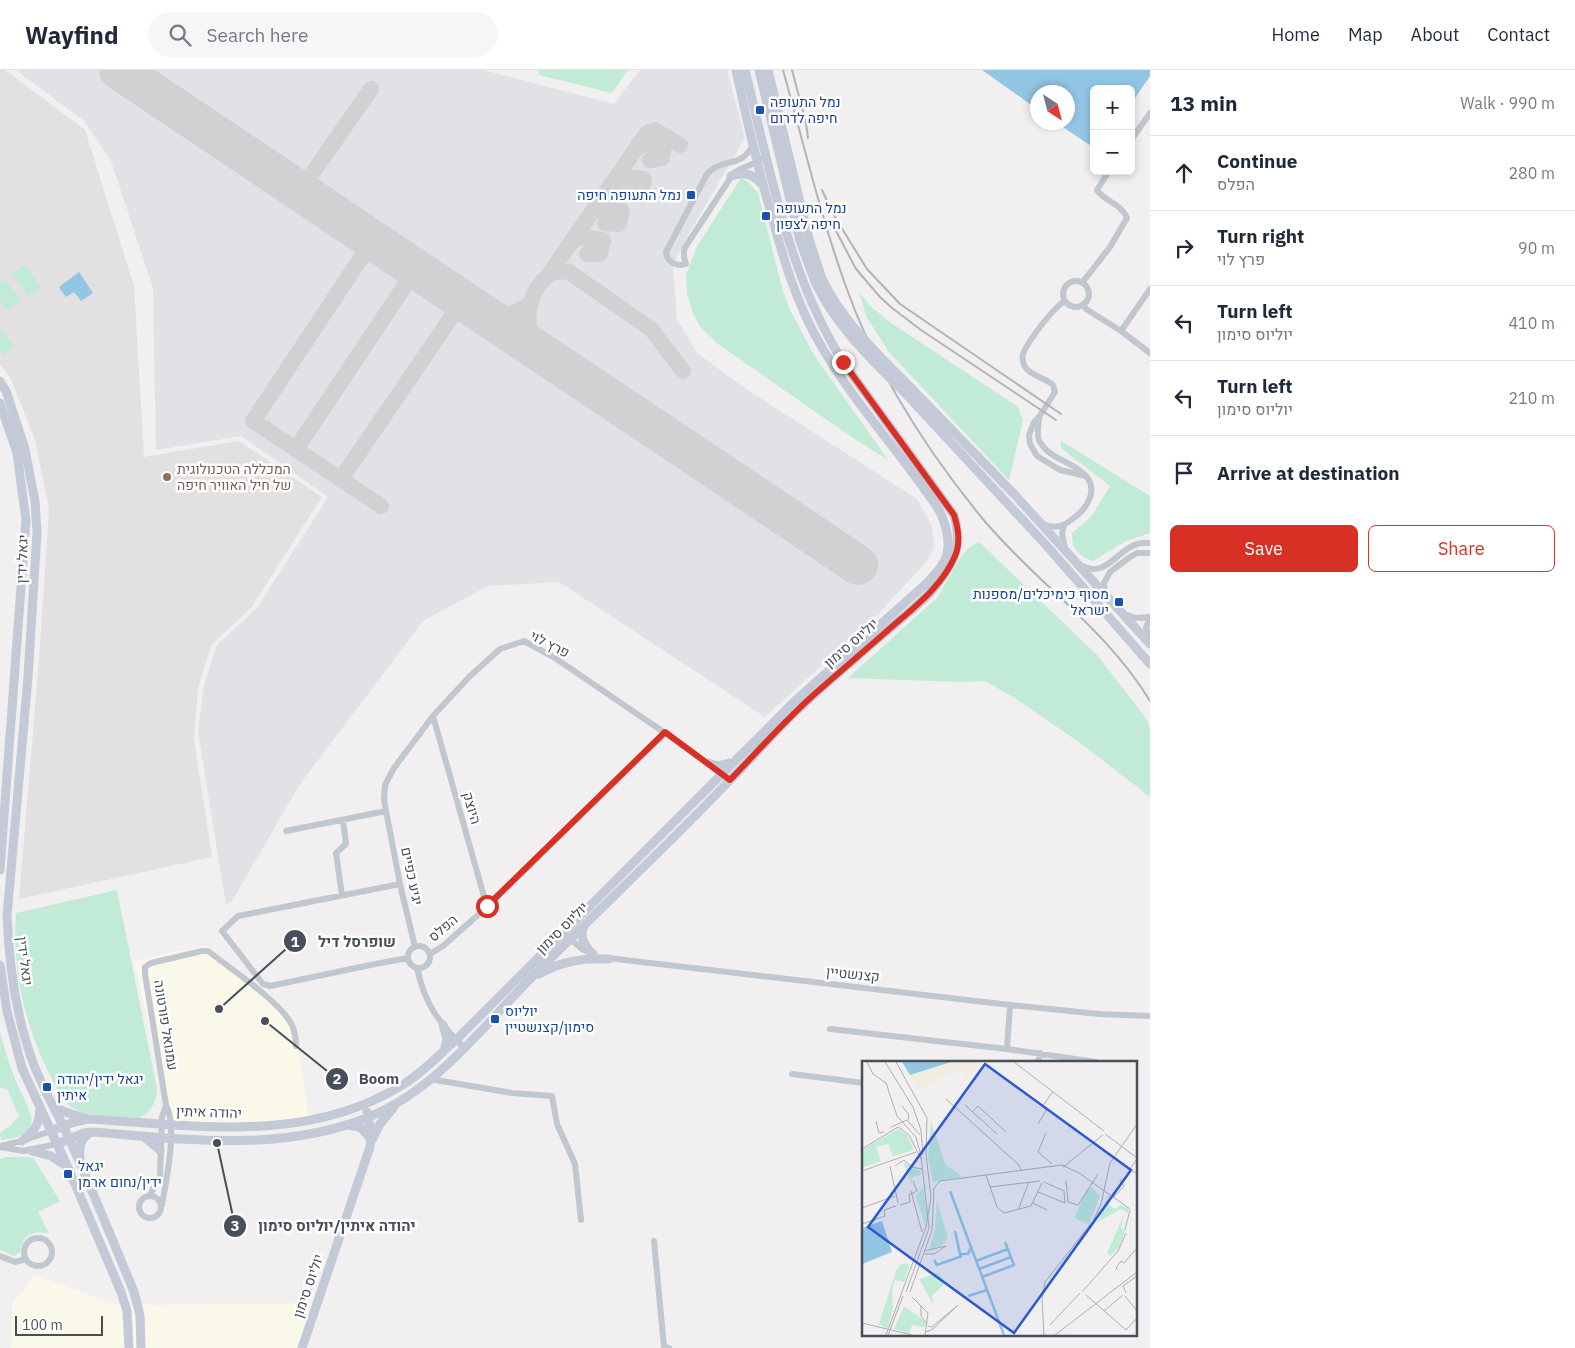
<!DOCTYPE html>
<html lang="en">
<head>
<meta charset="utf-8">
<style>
	body { margin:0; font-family:"IBM Plex Sans",Heebo,sans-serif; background:#f6f6f7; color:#1f2937 }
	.controls { position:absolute; right:15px; top:15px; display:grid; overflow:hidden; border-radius:8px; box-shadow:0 2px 8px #0003 }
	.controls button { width:45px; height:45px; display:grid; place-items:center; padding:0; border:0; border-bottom:1px solid #e0e1e3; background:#fff; color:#1f2937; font:25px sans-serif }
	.compass { position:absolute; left:1030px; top:15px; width:45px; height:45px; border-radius:50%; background:#fff; box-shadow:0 2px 8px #0003; rotate:144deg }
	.scale { position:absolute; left:15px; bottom:12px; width:88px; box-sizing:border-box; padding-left:5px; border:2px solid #484f5a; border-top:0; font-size:14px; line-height:18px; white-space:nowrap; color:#484f5a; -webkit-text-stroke:4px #fff; paint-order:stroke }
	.stop { position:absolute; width:15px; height:15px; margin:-11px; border:4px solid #d93025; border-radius:50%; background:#fff }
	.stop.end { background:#d93025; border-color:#fff; box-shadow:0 1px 5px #0008 }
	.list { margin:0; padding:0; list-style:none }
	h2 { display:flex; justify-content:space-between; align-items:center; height:65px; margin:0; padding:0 20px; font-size:21px }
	h2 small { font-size:16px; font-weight:400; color:#747a83 }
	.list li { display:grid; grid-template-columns:32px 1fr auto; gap:15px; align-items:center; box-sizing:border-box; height:75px; padding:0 20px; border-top:1px solid #e0e1e3 }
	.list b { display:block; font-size:19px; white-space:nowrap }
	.list p { margin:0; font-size:16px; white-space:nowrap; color:#747a83 }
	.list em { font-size:16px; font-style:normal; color:#747a83 }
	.actions { display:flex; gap:10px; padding:15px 20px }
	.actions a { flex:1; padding:11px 0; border:1px solid #d93025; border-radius:8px; text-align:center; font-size:18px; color:#d93025 }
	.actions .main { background:#d93025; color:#fff }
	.icon { flex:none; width:28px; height:28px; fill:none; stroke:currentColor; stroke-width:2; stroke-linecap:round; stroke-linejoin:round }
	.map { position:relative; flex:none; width:1150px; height:1278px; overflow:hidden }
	header { display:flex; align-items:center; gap:30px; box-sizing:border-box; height:70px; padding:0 25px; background:#fff; border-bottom:1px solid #e0e1e3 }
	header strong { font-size:24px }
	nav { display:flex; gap:28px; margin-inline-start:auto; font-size:18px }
	.search { width:350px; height:45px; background:#f6f6f7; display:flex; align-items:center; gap:12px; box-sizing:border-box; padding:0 18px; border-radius:28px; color:#747a83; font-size:19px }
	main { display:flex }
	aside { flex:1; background:#fff }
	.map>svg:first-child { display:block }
	.commercial { fill:#faf8e9 }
	.education { fill:#e2e0e0 }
	.airport { fill:#e1e2e6 }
	.green { fill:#c1ebd7 }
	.water { fill:#92c6e4 }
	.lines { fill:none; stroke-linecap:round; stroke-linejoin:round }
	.taxiway { stroke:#d1d1d4; stroke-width:16 }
	.runway { stroke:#d1d1d4; stroke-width:40 }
	.street { stroke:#c0c7cf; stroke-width:6 }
	.secondary { stroke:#c3c9d6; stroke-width:9 }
	.rail { stroke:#b1b3b8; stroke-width:2 }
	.secondary-bridge { stroke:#c3c9d6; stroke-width:9 }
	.route { stroke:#d93025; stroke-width:6 }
	.transit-dot { fill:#1a4fb4; stroke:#fff; stroke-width:2 }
	.education-dot { fill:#8d6e63; stroke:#fff; stroke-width:2 }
	.labels { text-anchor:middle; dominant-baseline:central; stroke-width:5; stroke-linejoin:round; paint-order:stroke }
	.transit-label { font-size:14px; fill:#164399; stroke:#fff; text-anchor:start }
	.education-label { font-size:14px; fill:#785e54; stroke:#fff; text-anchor:start }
	.street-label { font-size:14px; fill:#484f5a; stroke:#fff }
	.inset-river { fill:none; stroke:#92c6e4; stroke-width:2.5 }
	.inset-road { fill:none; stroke:#adafb3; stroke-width:1 }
	.view { fill:#2a59d0; fill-opacity:0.15; stroke:#2a59d0; stroke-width:2.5 }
	.inset-edge { fill:none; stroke:#484f5a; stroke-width:2.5 }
	.leader { fill:none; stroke:#484f5a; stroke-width:2 }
	.callout-dot { fill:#484f5a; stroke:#fff; stroke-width:2 }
	.mark-label { font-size:15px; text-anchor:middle; font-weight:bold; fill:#fff }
	.callout-label { font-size:15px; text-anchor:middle; font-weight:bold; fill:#484f5a; stroke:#fff; stroke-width:5; stroke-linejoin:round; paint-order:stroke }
</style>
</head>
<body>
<header>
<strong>Wayfind</strong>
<div class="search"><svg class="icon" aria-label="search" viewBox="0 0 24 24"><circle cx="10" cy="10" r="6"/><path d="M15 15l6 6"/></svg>Search here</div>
<nav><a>Home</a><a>Map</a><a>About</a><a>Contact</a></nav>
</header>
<main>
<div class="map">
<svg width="1150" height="1278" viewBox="0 0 1150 1278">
	<rect width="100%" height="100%" fill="#f1efef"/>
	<path class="commercial" d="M206,875l69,54 19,22 15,97 -48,7 -90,-3 -37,-161z
		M34,1205l85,30 200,-2 -14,45h-294l1,-44z"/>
	<path class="education" d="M0,0h5l80,60 49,156 10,171 95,-16 83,56 -71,111 -39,36 -14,44 -4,52 18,117 -193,42 20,-238 10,-152 -14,-69 -24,-61 -11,-15z"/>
	<path class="airport" d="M16,0h467l131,34 26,-34h87l18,68 -62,106 -10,21 4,54 20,34 49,36 171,110 15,27 2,22 -9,15 -45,49 -115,105 -206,-135 -71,4 -65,35 -123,163 -68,117 -6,4 -28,-173 6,-47 13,-40 40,-37 71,-111 -87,-61 -85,14 -3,-162 -42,-127 -27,-40z"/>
	<path class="green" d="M539,0h89l-16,23 -73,-18z
		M741,108l6,3 11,12 24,95 8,22 24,45 74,105 -35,-22 -135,-94 -17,-16 -8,-15 -6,-18 -1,-20 11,-29z
		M25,195l16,22 -13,10 -16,-23z
		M5,209l16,22 -14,9 -7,-10v-17z
		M859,222l12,15 20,16 126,83 6,14 -14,60 -120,-128 -23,-36z
		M0,258l14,19 -11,8 -3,-4z
		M1061,371l89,55v37l-26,9 -31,19c-15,-6 -21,-11 -21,-28l19,-16 19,-31 -49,-38z
		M979,472l118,113 48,62 5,11v69l-67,-52 -68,-47 -30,-17 -24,1 -113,-4 89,-80 25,-43 8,-8z
		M117,820l40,199c-1,13 -5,23 -18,29 -18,-2 -48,0 -64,-9 -11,-5 -18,-19 -23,-30 -27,-51 -40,-109 -36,-166z
		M0,961c4,17 9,33 15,48 11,28 37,56 -14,61l-1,-7 10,-7 9,-10 -12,-27 -7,-1z
		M7,1087h21l5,1 27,43 -22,11 11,21c-18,-2 -26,1 -29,19l-6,4 -14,-6v-91z"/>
	<path class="water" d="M982,0h168v6l-19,28v-15h-37v59l-37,-25 11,-1v-30h-30l-1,17z
		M79,202l14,21 -12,8 -7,-9 -8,5 -7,-10z"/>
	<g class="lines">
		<path class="taxiway" d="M638,75h26l-2,13 -12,2
			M611,115l14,-8 19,2 -4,16 -14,-1
			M300,121l71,-102
			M592,142l10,-4 20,3 -3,13 -14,-1
			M373,170l-120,181 128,85
			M570,173l10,-6 23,3 -3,14h-13
			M547,207l100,-144 7,-3 26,15
			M485,245c19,2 28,1 44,-11
			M541,282c-3,-4 -7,-8 -9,-13 -8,-20 -2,-49 15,-62 6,-6 14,-6 22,-5l82,57 32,42
			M296,379l120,-180
			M341,409l122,-179"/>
		<path class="runway" d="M119,0l739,495"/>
		<path class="street" d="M1131,70l19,-27
			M753,75c-12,24 -31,12 -46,29l-41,78c1,10 10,15 20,12l-2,-7v-8l49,-75c9,-9 24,-8 33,-19
			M1063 224a13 13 0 1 1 26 0a13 13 0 1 1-26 0Z
			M1082,213l28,-36 17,-29c-5,-14 -22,-16 -30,-28l12,-19
			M1065,231c-12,7 -37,40 -42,53 -1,3 0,9 1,11 4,10 22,13 29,20l2,7 -16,25 -5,5 -5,13 1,9 7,12 23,14 26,6
			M1083,234l3,5 35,22 29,22
			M1121,261l29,-42
			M1039,347c0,7 -3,16 0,23 8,17 27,20 40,30 23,15 10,38 -8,50 -10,8 -17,8 -29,4
			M1064,456l-2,7 3,16
			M1081,495c29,17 38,-26 69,-22
			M1105,525l-1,-12 6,-11 20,-15 7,-4h13
			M1124,544l12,4 14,-1
			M1150,549l-4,8 4,13
			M433,646l54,191
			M286,761l100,-20
			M400,814l-162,32 -16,15 41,53 7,2 105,-22 33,-6
			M342,825l-6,-42 10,-9 -3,-24
			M568,867l14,12 8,4
			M408 887a11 11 0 1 1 22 0a11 11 0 1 1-22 0Z
			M415,877l-15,-63 -14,-73 -2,-12 1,-14 9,-17 39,-52 36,-39 31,-28 24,-8 31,17 110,75 65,47
			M430,884l13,-8 44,-39 178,-174
			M607,888l403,47 89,9 51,2
			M417,898c8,37 21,53 47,80
			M830,959l177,20 89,13
			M1007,979l3,-44
			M1038,992l2,-9
			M792,1004l72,9
			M430,1009l82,14 40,3 5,28 18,40 6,56
			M0,1076l22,-5 29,-10
			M0,1077l23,4 34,-7
			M150,1125l10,-19 2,-59 4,-12
			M139 1137a11 11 0 1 1 22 0a11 11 0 1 1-22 0Z
			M162,1135c4,-24 16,-78 4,-100l-21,-131v-7l6,-4 51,-12h6c23,18 65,46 81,69 5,7 7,18 7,26
			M24 1182a14 14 0 1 1 28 0a14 14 0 1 1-28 0Z
			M654,1171l10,106 5,1
			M0,1186l15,6 11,-3"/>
		<path class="secondary" d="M759,0l41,171 15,41
			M768,0l41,169 13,40
			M731,106c13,-5 21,-2 31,8
			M0,311l6,10 19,58 10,52 2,32 -9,144 -21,239c2,49 9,102 27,149 11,29 27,54 39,82 21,48 41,96 61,145l6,23 1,33
			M911,318l103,106 136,150
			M905,323l141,152 104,119
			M0,333l17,50 9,67 -26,350
			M708,693l10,3 11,-3
			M584,856c-5,11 0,20 9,28
			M0,895l7,46 15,57 47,102 52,122 6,19 2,37
			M539,904c23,-13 44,-16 70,-15
			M443,955l4,14 -3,12
			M53,1036l12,6 20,6
			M349,1055l12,3 10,11
			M51,1061l23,-9 14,-3c107,6 219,26 316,-35 19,-12 35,-29 52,-44l341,-341 131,-117c6,-7 13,-14 17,-22 7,-15 1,-36 -6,-50 -38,-57 -85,-107 -119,-166 -25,-43 -38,-90 -51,-138 -13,-45 -23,-90 -33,-136
			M143,1066l17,14
			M372,1070l8,-16 14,-17
			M22,1071c12,-9 17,-16 18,-32
			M57,1074l27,-11 8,-1c92,7 189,21 277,-15 66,-27 111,-87 159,-136 67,-68 137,-133 203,-202 19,-19 36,-39 55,-58 32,-32 68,-62 102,-91 17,-15 37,-29 50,-47 18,-23 24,-40 16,-68l-111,-153c-55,-88 -73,-192 -98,-292
			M32,1081l19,5 14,9
			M80,1088c-1,-11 0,-19 10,-25
			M302,1278l68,-201 1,-17 -4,-18"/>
		<path class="rail" d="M783,0c20,71 37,144 62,214 30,86 79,163 137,234 53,64 124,110 168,183
			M792,0l14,53 2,15
			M822,120l11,24 34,55 33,35 161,110
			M835,159l21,40 24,28 12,11 29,22 135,90"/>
		<path class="secondary-bridge" d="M822,209c21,43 56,75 89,109
			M815,212c21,44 56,77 90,111"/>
	</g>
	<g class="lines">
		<path class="route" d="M487,836l178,-174 65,48c29,-30 57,-62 88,-89 23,-20 46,-40 69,-60 25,-22 55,-44 68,-75 6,-14 3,-28 -1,-41l-111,-153"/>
	</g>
	<g class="transit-dot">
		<rect x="755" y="35" width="10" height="10" rx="2.5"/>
		<rect x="686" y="120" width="10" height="10" rx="2.5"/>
		<rect x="761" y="141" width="10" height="10" rx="2.5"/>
		<rect x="1114" y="527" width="10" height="10" rx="2.5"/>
		<rect x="490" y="944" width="10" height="10" rx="2.5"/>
		<rect x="42" y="1012" width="10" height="10" rx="2.5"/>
		<rect x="63" y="1099" width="10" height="10" rx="2.5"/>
	</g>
	<circle class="education-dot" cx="167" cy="407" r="5"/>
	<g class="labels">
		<g class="transit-label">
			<text x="770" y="32">נמל התעופה<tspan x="770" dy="16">חיפה לדרום</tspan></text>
			<text x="681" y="125" text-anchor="end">נמל התעופה חיפה</text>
			<text x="776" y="138">נמל התעופה<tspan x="776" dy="16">חיפה לצפון</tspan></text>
			<text x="1109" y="524" text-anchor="end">מסוף כימיכלים/מספנות<tspan x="1109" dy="16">ישראל</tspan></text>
			<text x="505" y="941">יוליוס<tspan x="505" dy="16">סימון/קצנשטיין</tspan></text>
			<text x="57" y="1009">יגאל ידין/יהודה<tspan x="57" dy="16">איתין</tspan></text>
			<text x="78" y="1096">יגאל<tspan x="78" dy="16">ידין/נחום ארמן</tspan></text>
		</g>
		<g class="education-label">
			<text x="177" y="399">המכללה הטכנולוגית<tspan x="177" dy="16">של חיל האוויר חיפה</tspan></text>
		</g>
		<g class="street-label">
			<text transform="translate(22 489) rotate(-88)">יגאל ידין</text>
			<text transform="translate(851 573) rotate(-41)">יוליוס סימון</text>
			<text transform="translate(550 574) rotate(27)">פרץ לוי</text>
			<text transform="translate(472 738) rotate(74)">היוצק</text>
			<text transform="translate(412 806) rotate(78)">יגיע כפיים</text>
			<text transform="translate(443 858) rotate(-40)">הפלס</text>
			<text transform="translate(562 858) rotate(-45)">יוליוס סימון</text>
			<text transform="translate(25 891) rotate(83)">יגאל ידין</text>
			<text transform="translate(853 904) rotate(6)">קצנשטיין</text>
			<text transform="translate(166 955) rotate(81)">עמנואל פורטונה</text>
			<text transform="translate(209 1042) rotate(2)">יהודה איתין</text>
			<text transform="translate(308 1216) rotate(-71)">יוליוס סימון</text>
		</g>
	</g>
	<g transform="translate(862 991)">
		<rect width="275" height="275" fill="#f1efef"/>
		<path d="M69,60l14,43 17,13 -29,5 -5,-25zM36,68l9,6 7,15 -21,6 -5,-12 -12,3 5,14 -19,7v-18zM41,101l18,9 -1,4 -9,3 2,10zM230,126l8,9 -11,28 -15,-6 13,-29zM61,127l4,27 -2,10 -9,-29zM246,134l4,3h-4l-1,5 7,6 8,-4 7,5 -1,3 -7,-4 -23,13zM75,140l11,37 -7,8 -12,4 6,-21zM262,154l-3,13 3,1v5l-5,13 -9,9 -3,-3zM45,202l2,4 -5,15 -9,-2 -3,10 1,19 -6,20 -8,-5 17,-53 4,-6zM76,212l8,9 -14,14 1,8 -14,-25zM42,245l18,13 4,6 -2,2 -12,-2 -3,8 -15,-4z" fill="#c1ebd7"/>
		<path d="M89,1h28l-14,17v-8h-12l-34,19 -9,-15z" fill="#f1eee1"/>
		<path d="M40,1h49l-41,13zM20,160l10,31 -30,12v-36z" fill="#92c6e4"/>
		<path class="inset-river" d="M88,130l54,144M93,170l5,23h8l3,-7M72,199l3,5 25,-9M114,200l32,-12M117,208l32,-12M120,216l32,-12 -9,-23M106,235l19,-6"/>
		<path class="inset-road" d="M5,1l6,12 13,9 11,33 19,21 5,19 8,72 -23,64M23,1l28,45 8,23 2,25M152,1l90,69M84,38l72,65 3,6M103,44l32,29M40,45l7,9 -1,5M110,51l6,-6 28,26M14,60l3,12 5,-1M176,63l9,-15 -4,-3 10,-15M29,66l16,-7 13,15M184,72l-8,19 14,12M243,73l32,24M0,88l36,-22 11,8 12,24M275,98l-7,10 7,5M28,105l8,37M33,105l9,-6 8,7 10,2M201,106l40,-32M0,110l54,-19M124,114l11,32 7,6 27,-7 11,-23M204,120l2,21 10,3 20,-31M128,126l50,-6M49,130l11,41M176,131l27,11 -1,-12 -20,-9M252,136l10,-11 -4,-7M171,142l14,7M38,144l10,-3 -1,-7 8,-4 -4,-10M0,147l33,-12M156,149l11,-28M0,163l23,-8 -1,-6 12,-4M263,169l5,-20M62,190l22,-5 -12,8h-9M256,209l-2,-2 5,-7 3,2 13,-15M48,231l22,-62 2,-42 6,-7 122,-16 17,8 51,36M220,231l36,-41 8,-18M264,232l-3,-7 14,-10M224,234l40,35M263,235l12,15M50,236l16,16 -3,22M59,244v11l6,8M242,250l19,-16M0,262l50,12M188,264l30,-32M264,269l11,-12M64,271l7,-3 25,-24 -26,22 -4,-1M24,274l40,-108 5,-30 -5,-43 1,-36 -31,-56M26,274l15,-39M182,274l-2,-35 3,-18 48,-61 8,-17 9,-41 27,-39M193,274l82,-63"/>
		<path class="view" d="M123,3l146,106 -117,163 -146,-106z"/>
		<rect width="275" height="275" class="inset-edge"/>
	</g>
	<path class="leader" d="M219 939L295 871M265 951L337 1009M217 1073L235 1156"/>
	<g class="callout-dot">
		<circle cx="219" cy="939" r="5"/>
		<circle cx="265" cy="951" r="5"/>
		<circle cx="217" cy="1073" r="5"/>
		<circle cx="295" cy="871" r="12"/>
		<circle cx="337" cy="1009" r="12"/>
		<circle cx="235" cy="1156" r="12"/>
	</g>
	<g class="mark-label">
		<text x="295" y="877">1</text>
		<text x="337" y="1014">2</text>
		<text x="235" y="1161">3</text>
	</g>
	<g class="callout-label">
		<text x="357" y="877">שופרסל דיל</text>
		<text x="379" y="1014">Boom</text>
		<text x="337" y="1161">יהודה איתין/יוליוס סימון</text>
	</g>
</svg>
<div class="controls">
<button>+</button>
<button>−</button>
</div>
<svg class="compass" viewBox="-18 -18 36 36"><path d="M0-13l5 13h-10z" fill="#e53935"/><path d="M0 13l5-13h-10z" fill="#747a83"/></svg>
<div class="scale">100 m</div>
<div class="stop" style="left:487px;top:836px"></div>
<div class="stop end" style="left:843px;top:292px"></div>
</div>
<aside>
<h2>13 min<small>Walk · 990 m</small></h2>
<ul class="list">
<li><svg class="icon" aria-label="ahead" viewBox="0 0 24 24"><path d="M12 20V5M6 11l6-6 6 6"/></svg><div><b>Continue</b><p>הפלס</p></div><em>280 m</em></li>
<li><svg class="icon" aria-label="right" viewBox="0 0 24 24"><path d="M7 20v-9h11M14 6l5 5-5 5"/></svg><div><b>Turn right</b><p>פרץ לוי</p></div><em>90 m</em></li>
<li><svg class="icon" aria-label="left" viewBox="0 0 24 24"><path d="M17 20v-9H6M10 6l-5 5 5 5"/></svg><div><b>Turn left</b><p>יוליוס סימון</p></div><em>410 m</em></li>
<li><svg class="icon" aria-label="left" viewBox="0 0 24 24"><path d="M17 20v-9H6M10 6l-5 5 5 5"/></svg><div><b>Turn left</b><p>יוליוס סימון</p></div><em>210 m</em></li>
<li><svg class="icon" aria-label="arrive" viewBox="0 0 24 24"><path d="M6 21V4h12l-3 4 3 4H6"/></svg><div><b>Arrive at destination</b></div></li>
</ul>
<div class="actions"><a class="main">Save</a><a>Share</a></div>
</aside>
</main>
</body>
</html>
